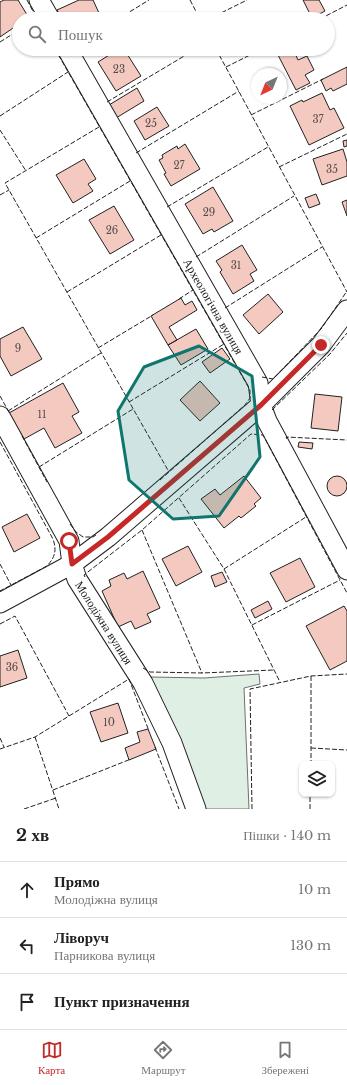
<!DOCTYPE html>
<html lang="uk">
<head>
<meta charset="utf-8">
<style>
	body { margin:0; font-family:"Libre Baskerville",serif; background:#f2f2f2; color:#222 }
	.controls { position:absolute; right:12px; bottom:12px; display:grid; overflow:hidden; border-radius:8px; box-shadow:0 1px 3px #0004 }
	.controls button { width:36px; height:36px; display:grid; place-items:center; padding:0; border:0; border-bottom:1px solid #e0e0e0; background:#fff; color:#222; font:20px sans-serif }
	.compass { position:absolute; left:251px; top:68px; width:36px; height:36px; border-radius:50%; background:#fff; box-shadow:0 1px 3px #0004; rotate:223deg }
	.stop { position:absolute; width:12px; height:12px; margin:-9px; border:3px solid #c62828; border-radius:50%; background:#fff }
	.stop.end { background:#c62828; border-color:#fff; box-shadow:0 1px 4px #0008 }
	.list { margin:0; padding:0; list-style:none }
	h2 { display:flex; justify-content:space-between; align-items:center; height:52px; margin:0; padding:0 16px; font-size:17px }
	h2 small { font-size:13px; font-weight:400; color:#767676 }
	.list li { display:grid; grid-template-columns:26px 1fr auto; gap:12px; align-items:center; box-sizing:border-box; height:56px; padding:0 16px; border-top:1px solid #e0e0e0 }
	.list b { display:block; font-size:15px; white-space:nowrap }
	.list p { margin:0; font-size:13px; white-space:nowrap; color:#767676 }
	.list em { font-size:13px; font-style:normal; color:#767676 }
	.icon { flex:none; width:22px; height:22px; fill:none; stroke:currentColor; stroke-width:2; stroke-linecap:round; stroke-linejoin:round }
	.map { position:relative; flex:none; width:347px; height:809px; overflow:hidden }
	.search { position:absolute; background:#fff; box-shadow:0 1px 3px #0004; left:12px; right:12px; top:12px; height:44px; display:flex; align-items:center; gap:10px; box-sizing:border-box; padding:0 14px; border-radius:22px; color:#767676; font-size:15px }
	.sheet { height:220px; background:#fff }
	nav { display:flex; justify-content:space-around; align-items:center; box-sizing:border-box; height:56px; border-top:1px solid #e0e0e0; background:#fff; font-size:11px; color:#767676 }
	nav a { display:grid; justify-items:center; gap:2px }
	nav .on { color:#c62828 }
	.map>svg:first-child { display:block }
	.green { fill:#e0efe3; stroke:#6f6f6f }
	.building { fill:#f3c9c0; stroke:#222 }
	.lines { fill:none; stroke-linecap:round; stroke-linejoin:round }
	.minor-casing { stroke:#222; stroke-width:21 }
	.minor { stroke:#fff; stroke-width:19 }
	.fence { stroke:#222; stroke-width:1; stroke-dasharray:5 2; stroke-linecap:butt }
	.route { stroke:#c62828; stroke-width:5 }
	.marked { fill:#0f766e; fill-opacity:0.2; stroke:#0f766e; stroke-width:3; stroke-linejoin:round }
	.labels { text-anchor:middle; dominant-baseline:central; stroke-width:3; stroke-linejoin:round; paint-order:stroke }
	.number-label { font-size:10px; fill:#564c4a }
	.street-label { font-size:12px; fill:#222; stroke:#fff }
</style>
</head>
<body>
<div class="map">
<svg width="347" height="809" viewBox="0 0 347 809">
	<rect width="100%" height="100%" fill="#fff"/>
	<path class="green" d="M139,671l12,6 53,1 55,-4 1,10 -16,4 5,121h-47z"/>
	<path class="building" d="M4,0h14l11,18 -10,1v5l-19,13v-35z
		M79,0h14l6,13 -14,6h-23l-5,-9z
		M303,0h16l6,11 -13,7z
		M119,49h5l17,27 -25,15 -18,-29z
		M291,49h2l5,11 9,-4 7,14 -9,5 5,8 -14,7 -18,-35z
		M347,67v17l-14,7 -2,-3 -5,3 -5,-11z
		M137,88l7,13 -28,17 -7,-13z
		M322,93l8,17 4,-2 10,20 -35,17 -19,-39 12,-6 1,2z
		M157,107l12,19 -24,14 -11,-19z
		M347,140v6l-3,1 -1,-6z
		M185,144l15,25 -29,17 -7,-12 2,-1 -7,-13 4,-2 -1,-3 15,-9 1,3z
		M343,149l4,13v14l-25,9 -9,-26z
		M84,159l12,20 -8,5 5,7 -20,12 -17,-28z
		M213,187l20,34 -19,11 -2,-3 -9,5 -18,-30z
		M316,194l4,10 -11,4 -4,-10z
		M347,200v16l-5,-14z
		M114,206l20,34 -24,14 -21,-34z
		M242,245l15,25 -7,4 4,7 -21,13 -13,-22 2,-2 -6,-9z
		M268,294l15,18 -24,22 -16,-19z
		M181,298l4,7 7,-4 5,9 -28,17 8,13 -9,5 -17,-29z
		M23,327l19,32 -31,17 -11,-20v-17z
		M196,329l12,20 -27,16 -13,-20z
		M222,348l8,11 -20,14 -8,-11z
		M200,381l20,22 -20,18 -20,-21z
		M63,383l16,29 -7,4 10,17 -27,15 -11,-20 -20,11 -15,-26z
		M315,394l27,3 -4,34 -27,-3z
		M299,442l14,1 -1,6 -14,-2z
		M244,476l17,22 -7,6 2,2 -15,12 -2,-2 -15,12 -23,-29 14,-10 5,6z
		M327 486a10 10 0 1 1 20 0a10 10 0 1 1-20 0Z
		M27,514l13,24 -26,14 -12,-25z
		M188,546l14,26 -26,14 -14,-27z
		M300,558l15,29 -29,15 -16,-29z
		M143,571l17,37 -13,6 4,8 -16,7 -4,-8 -13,6 -16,-36 9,-5 -2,-6 15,-7 3,6z
		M222,572l5,10 -12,5 -4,-11z
		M268,601l4,8 -17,9 -4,-8z
		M344,606l3,5v50l-17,9 -24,-44z
		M18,650l9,28 -27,9v-31z
		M118,703l10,30 -27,9 -11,-30z
		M148,729l8,20 -27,11 -4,-12 15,-6 -3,-10z"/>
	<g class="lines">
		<defs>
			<g id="minor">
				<path d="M39,0l11,19"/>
				<path id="s1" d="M67,49l191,334 3,22 6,16 80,149"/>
				<path id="s2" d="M0,416l69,125 3,23 5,15 66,104 29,60 24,66"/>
				<path d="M0,603l72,-39 36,-27 153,-132 60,-60 26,-35"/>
			</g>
		</defs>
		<use href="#minor" class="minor-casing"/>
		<use href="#minor" class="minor"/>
		<path class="fence" d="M27,0l10,19
			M190,0l10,19
			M118,19l31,-19
			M209,19l38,-19
			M320,19l27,-14
			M0,42l19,-12
			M55,49l195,341v8l-5,7 -85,75
			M216,49l131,243
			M226,67l36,-18
			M107,102l89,-53
			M251,115l72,-36
			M0,116l68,-44
			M99,127l-94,56 164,289
			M0,130l26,41
			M136,153l103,-62
			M279,167l68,-33
			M0,195l9,-5
			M167,207l101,-60
			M36,238l94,-57
			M196,257l98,-61
			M67,292l94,-57
			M179,299l14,-9
			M225,308l97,-61
			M98,348l55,-33
			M262,377l11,2 48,-50 26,-38
			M0,396l10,18
			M129,402l95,-58
			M272,410l58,-56 17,-21
			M8,411l93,-58
			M22,436l25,46
			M287,439l-1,-2 61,3
			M0,442l53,97c4,12 2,18 -6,27l-47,25
			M39,467l94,-58
			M179,498l45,71 56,113
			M70,524l6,8 7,5h10l3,-2
			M142,530l60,143
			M0,564l11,21
			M224,569l82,-52
			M85,577l-1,-2 58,-45 109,-96 12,1 84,158
			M0,624l15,-8 54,100
			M252,625l88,-45
			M143,668l7,4 52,1 72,-3
			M311,676v88
			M35,737l24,72
			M0,738l4,9
			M155,747l24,62
			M311,748l36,2
			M0,749l35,-12 94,-58 20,52
			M53,790l78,-31
			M24,809l32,-11
			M252,809l-2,-120 61,-13 36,-2
			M310,809v-15"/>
	</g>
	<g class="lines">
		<path class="route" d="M69,541l3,23 36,-27 153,-132 60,-60"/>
	</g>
	<path class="marked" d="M199,346l53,30 8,81 -41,59 -46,3 -44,-39 -11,-69 26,-44z"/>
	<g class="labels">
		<g class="number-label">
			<text x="119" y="69">23</text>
			<text x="318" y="119">37</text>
			<text x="151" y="123">25</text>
			<text x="179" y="165">27</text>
			<text x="332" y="169">35</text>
			<text x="209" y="212">29</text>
			<text x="112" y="230">26</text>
			<text x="236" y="265">31</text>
			<text x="18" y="348">9</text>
			<text x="42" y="414">11</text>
			<text x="12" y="667">36</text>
			<text x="109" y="722">10</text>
		</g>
		<g class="street-label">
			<text stroke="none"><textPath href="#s1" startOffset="296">Археологічна вулиця</textPath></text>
			<text stroke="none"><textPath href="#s2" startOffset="233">Молодіжна вулиця</textPath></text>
		</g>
	</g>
</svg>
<div class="controls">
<button><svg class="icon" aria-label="layers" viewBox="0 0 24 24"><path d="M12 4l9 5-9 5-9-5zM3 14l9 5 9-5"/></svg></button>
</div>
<svg class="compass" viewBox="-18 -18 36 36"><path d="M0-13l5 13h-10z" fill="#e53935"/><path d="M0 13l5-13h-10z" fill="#767676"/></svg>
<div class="stop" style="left:69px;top:541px"></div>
<div class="stop end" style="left:321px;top:345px"></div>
<div class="search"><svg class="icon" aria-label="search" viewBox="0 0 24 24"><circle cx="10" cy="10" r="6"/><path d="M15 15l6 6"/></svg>Пошук</div>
</div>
<section class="sheet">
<h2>2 хв<small>Пішки · 140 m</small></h2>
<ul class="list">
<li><svg class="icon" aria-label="ahead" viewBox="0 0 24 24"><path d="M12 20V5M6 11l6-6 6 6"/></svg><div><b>Прямо</b><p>Молодіжна вулиця</p></div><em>10 m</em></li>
<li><svg class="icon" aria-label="left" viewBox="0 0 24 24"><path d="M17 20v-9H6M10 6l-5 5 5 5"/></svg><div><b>Ліворуч</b><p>Парникова вулиця</p></div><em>130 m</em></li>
<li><svg class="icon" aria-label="arrive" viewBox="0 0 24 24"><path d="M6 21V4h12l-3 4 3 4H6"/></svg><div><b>Пункт призначення</b></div></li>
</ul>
</section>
<nav>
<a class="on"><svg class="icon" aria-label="map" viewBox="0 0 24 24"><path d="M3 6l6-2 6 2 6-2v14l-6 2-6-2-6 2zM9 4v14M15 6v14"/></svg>Карта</a>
<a><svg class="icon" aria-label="directions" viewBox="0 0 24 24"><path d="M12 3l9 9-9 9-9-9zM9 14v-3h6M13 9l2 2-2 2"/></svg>Маршрут</a>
<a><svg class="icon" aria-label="saved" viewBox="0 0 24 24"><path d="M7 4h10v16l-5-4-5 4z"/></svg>Збережені</a>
</nav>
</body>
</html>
